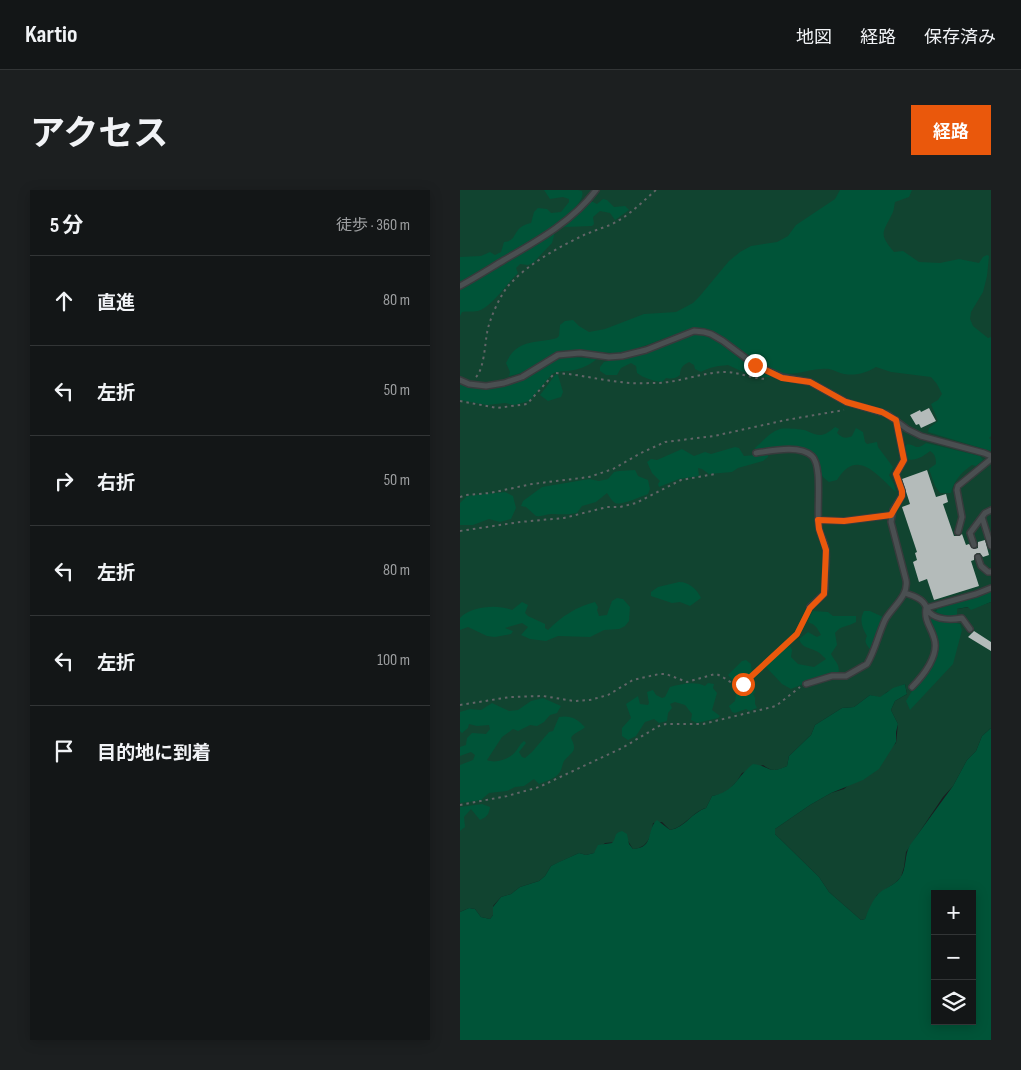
<!DOCTYPE html>
<html lang="ja">
<head>
<meta charset="utf-8">
<style>
	body { margin:0; font-family:"Sofia Sans Condensed","Noto Sans JP",sans-serif; background:#1c1f20; color:#f1f3f6 }
	.controls { position:absolute; right:15px; bottom:15px; display:grid; overflow:hidden; border-radius:0px; box-shadow:0 2px 12px #0003 }
	.controls button { width:45px; height:45px; display:grid; place-items:center; padding:0; border:0; border-bottom:1px solid #323536; background:#131617; color:#f1f3f6; font:25px sans-serif }
	.stop { position:absolute; width:15px; height:15px; margin:-11px; border:4px solid #ea580c; border-radius:50%; background:#fff }
	.stop.end { background:#ea580c; border-color:#fff; box-shadow:0 1px 5px #0008 }
	.list { margin:0; padding:0; list-style:none }
	h2 { display:flex; justify-content:space-between; align-items:center; height:65px; margin:0; padding:0 20px; font-size:21px }
	h2 small { font-size:16px; font-weight:400; color:#9d9fa1 }
	.list li { display:grid; grid-template-columns:32px 1fr auto; gap:15px; align-items:center; box-sizing:border-box; height:90px; padding:0 20px; border-top:1px solid #323536 }
	.list b { display:block; font-size:19px; white-space:nowrap }
	.list em { font-size:16px; font-style:normal; color:#9d9fa1 }
	.icon { flex:none; width:28px; height:28px; fill:none; stroke:currentColor; stroke-width:2; stroke-linecap:round; stroke-linejoin:round }
	.map { position:relative; flex:none; width:531px; height:850px; overflow:hidden; border-radius:0px }
	header { display:flex; align-items:center; gap:30px; box-sizing:border-box; height:70px; padding:0 25px; background:#131617; border-bottom:1px solid #323536 }
	header strong { font-size:24px }
	nav { display:flex; gap:28px; margin-inline-start:auto; font-size:18px }
	.intro { display:flex; align-items:center; justify-content:space-between; box-sizing:border-box; height:120px; padding:0 30px }
	h1 { margin:0; font-size:35px }
	.button { padding:12px 22px; border-radius:0px; background:#ea580c; color:#fff; font-size:18px; font-weight:700 }
	main { display:flex; gap:30px; padding:0 30px }
	aside { flex:1; background:#131617; border-radius:0px; box-shadow:0 2px 12px #0003 }
	.map>svg:first-child { display:block }
	.green { fill:#114430 }
	.forest { fill:#005438; fill-rule:evenodd }
	.building { fill:#b4bbba }
	.lines { fill:none; stroke-linecap:round; stroke-linejoin:round }
	.lane-casing { stroke:#373b3c; stroke-width:8 }
	.path { stroke:#626567; stroke-width:2; stroke-dasharray:2.5 4; stroke-linecap:butt }
	.lane { stroke:#4a4f51; stroke-width:5 }
	.route { stroke:#ea580c; stroke-width:6 }
</style>
</head>
<body>
<header>
<strong>Kartio</strong>
<nav><a>地図</a><a>経路</a><a>保存済み</a></nav>
</header>
<div class="intro"><h1>アクセス</h1><a class="button">経路</a></div>
<main>
<aside>
<h2>5 分<small>徒歩 · 360 m</small></h2>
<ul class="list">
<li><svg class="icon" aria-label="ahead" viewBox="0 0 24 24"><path d="M12 20V5M6 11l6-6 6 6"/></svg><div><b>直進</b></div><em>80 m</em></li>
<li><svg class="icon" aria-label="left" viewBox="0 0 24 24"><path d="M17 20v-9H6M10 6l-5 5 5 5"/></svg><div><b>左折</b></div><em>50 m</em></li>
<li><svg class="icon" aria-label="right" viewBox="0 0 24 24"><path d="M7 20v-9h11M14 6l5 5-5 5"/></svg><div><b>右折</b></div><em>50 m</em></li>
<li><svg class="icon" aria-label="left" viewBox="0 0 24 24"><path d="M17 20v-9H6M10 6l-5 5 5 5"/></svg><div><b>左折</b></div><em>80 m</em></li>
<li><svg class="icon" aria-label="left" viewBox="0 0 24 24"><path d="M17 20v-9H6M10 6l-5 5 5 5"/></svg><div><b>左折</b></div><em>100 m</em></li>
<li><svg class="icon" aria-label="arrive" viewBox="0 0 24 24"><path d="M6 21V4h12l-3 4 3 4H6"/></svg><div><b>目的地に到着</b></div></li>
</ul>
</aside>
<div class="map">
<svg width="531" height="850" viewBox="0 0 531 850">
	<rect width="100%" height="100%" fill="#191d1f"/>
	<path class="green" d="M0,0h531v401l-56,20 22,-2 12,-2 2,2 20,-7v126l-9,8 -6,15 -9,9 -14,26 -10,11 -37,55 -2,15 -3,10 -6,6 -18,12 -12,24 -4,1 -32,-28 -10,-15 -44,-43v-5l35,-24 21,-12 13,-4 52,-46 2,-19 -7,-14 4,-9 12,-7 -2,-10 -18,8 -7,6 -10,-3 -16,12 -12,1 -27,17 -4,10 -22,21 -2,10c-10,5 -15,6 -24,-1l-21,8 -5,8 -11,12 -14,3 -6,12c-14,4 -21,19 -36,22l-8,-8 -9,1c-2,13 -5,25 -20,26l-5,-8 -23,2 -11,10 -8,2 -7,-2 -28,13 -6,10 -6,5 -19,6 -9,7 -10,3 -8,9v9l-3,4 -9,-2 -6,-8 -6,-1 -9,4z"/>
	<path class="forest" d="M84,0h34l4,1c6,15 -42,45 -54,53 -9,5 -28,13 -34,19l-34,20v-26l21,-1 9,-4 5,3 6,-3 3,-10c15,-1 7,-15 27,-19l3,-11 4,-4 9,1 4,4 10,-1 8,-10v-3l-6,-2 -13,2z
		M380,0h72l-3,7 -14,5c-1,4 -1,9 -3,12 -9,19 -14,19 2,38l9,-1 16,11 21,1 19,-4 20,4 4,-6 4,-2 2,1 -2,20 -4,16 -12,20 -1,7 3,7 15,12 3,-1v99l-2,2 2,2v11l-63,-19 1,-4 9,-7 -7,-17 7,-4 4,-6 -5,-10 -6,-7 -40,-5 -15,-5c-10,6 -20,9 -32,7 -5,-1 -10,-4 -15,-5 -17,-2 -35,9 -53,3 -10,-3 -22,-9 -30,-15 -13,-9 -25,-24 -41,-28 -17,-3 -60,19 -81,23 -22,4 -43,-6 -64,0 -9,2 -17,11 -26,16 -8,4 -16,6 -25,8l1,-4 -4,-9c11,-25 30,-19 51,-25l2,-2 1,-11 5,-4 8,-1 6,6 10,6 16,-3 39,-15 32,-2 17,-9 6,-6 30,-36 11,-9 11,-6 26,-4 11,-6 8,-11 39,-26z
		M143,9l4,1 7,7 11,-1 4,4 -14,10 -5,-7 -10,-2 -7,6 1,7 -2,2 -27,1 -6,2 32,-28 6,3z
		M95,42l-3,11 -19,20 -5,2 -8,-1 -4,4 2,5c-10,9 -27,35 -40,38 -6,1 -11,0 -16,1l-2,4v-28l44,-24z
		M235,144c21,0 35,18 51,29 8,5 17,9 25,12l-1,2h-16l-26,-12c-10,1 -18,2 -27,7l-6,-3 -1,-4 -5,-3c-6,3 -9,6 -9,13 -5,4 -8,4 -14,3l-4,4c-9,-1 -18,-4 -25,-9l-1,-7 -5,-3 -10,5 -4,7h-11l-6,-4v-4l4,-5 44,-10z
		M106,166l31,3c-6,5 -16,10 -23,11 -8,2 -15,0 -22,4l-23,27 -15,4 -9,-2 -18,2 -27,-5v-17c28,9 53,2 78,-13 9,-5 18,-11 28,-14z
		M96,184l2,1 5,17 -2,5 -13,4 -8,-6z
		M375,237l4,2 -2,4c5,5 9,6 15,3l4,-8 7,4 2,10 2,2 10,-2 1,5 15,20 -4,8 5,9 2,8c-19,-17 -39,-45 -59,-12l-8,2c-13,-9 -6,-13 -13,-24 -12,-18 -42,-9 -60,-8l-1,-2c7,-6 15,-16 25,-19 4,-1 23,0 27,2 13,6 16,6 28,-4z
		M466,253l54,13 3,4 -7,6 -4,-1c-9,6 -19,16 -21,28h-11l-5,-7 -6,-17 7,-5c0,-6 -1,-10 -6,-13 -6,5 -15,11 -24,8 -2,-5 -3,-10 1,-15 10,1 8,7 19,-1z
		M275,257l4,1 5,8 24,-2v3l-5,4 -25,7 -6,4 -23,2 -7,-5 -4,-1 1,8 -20,3 -20,8 -1,-3 2,-3 -8,-8 -5,-11 4,-3 6,1 25,-11 12,7 11,-4 6,2z
		M175,280l3,6 10,4 2,9 -2,5c-6,2 -27,12 -33,9 -3,-2 -6,-7 -8,-10l-11,9 -14,4 -5,7c-9,2 -16,1 -25,1 -6,0 -9,3 -16,2l-10,-9 -5,-1 2,-5 19,-14 47,-8 10,2 9,-2 6,-7 5,-1z
		M45,302l8,4 3,12 -5,11 -11,3 -11,-3 -16,6h-13v-22l7,-7z
		M219,392c10,0 18,7 22,16l-11,8 -10,-4 -8,1 -21,-7v-4l7,-5z
		M531,401v11l-20,8 -3,-3 -11,2v6l-8,2 -13,-5 1,-3z
		M157,408l6,1 7,8 -1,14 -4,5 -6,3 -15,1 -14,7 -32,-1 -12,5 -16,-2 -9,-4 7,-8 -6,-4 -17,5 8,3 -2,3 -16,3 -8,-1 -19,-9 -8,3v-12c11,-12 38,-14 52,-8l10,-8 6,3 -3,8 3,3 17,8v4l3,2c14,-14 28,-23 47,-28l3,5 -1,3 2,6 8,-1 5,-14z
		M353,421l15,1 5,4h23v6c-8,5 -15,3 -21,11l2,12 -6,9c4,8 10,11 7,20l-13,1 -34,14 -9,-5 -16,-17 17,-18 7,-3 2,4 -1,7 7,7 16,3 12,-8c-3,-3 -7,-7 -10,-8 -8,-4 -14,-3 -17,-12l9,-7 9,5 4,-2c-3,-5 -5,-11 -12,-12l-1,-3z
		M404,421h6l13,6 -13,32c-4,-5 -6,-7 -3,-13 -5,-9 -8,-16 -3,-25z
		M474,428l26,6 2,6 -9,34 -43,46 -4,-9 6,-10 25,-44 1,-5 -9,-23z
		M286,470l5,4 1,9 -11,10h-6l-7,-8 14,-14z
		M289,490v7h4l2,5 -2,2 2,4v6l2,4 -8,3 -3,-2 -11,4 -3,-1 -3,-6 6,-5 2,-14z
		M248,493l6,1 -1,4 4,5 -5,17 8,6 -2,2 -21,5 -6,-3 1,-6 -7,-9 -10,-3 -5,2 2,4 -4,5 -1,8 -8,2 -5,-4 -9,3 -9,14 -8,4 -6,-4v-8l9,-10 -5,-14 12,-8 2,8 8,1 1,-2 -2,-11 6,-2 3,5 6,3 3,-1 5,-10c11,-3 25,-6 35,-1z
		M445,494l2,10 -12,7 -4,9 7,14 -2,8v10l-17,27 -16,11 -32,13 -21,12 -35,24v5l44,43 10,15 32,28 4,-1c3,-8 7,-18 13,-25 6,-6 16,-8 22,-16 7,-9 4,-23 10,-33l43,-59 14,-26 9,-9 6,-15 9,-8v312h-531v-128l9,-4 6,1 6,8 9,2 3,-4v-8l8,-10 10,-3 9,-7 19,-6 6,-5 6,-10 8,-4 20,-9 7,2 8,-2 4,-8 14,-2c5,-5 1,-10 10,-12l5,3 2,10 4,5c22,-1 13,-20 24,-29l13,10c16,-3 21,-17 36,-22l6,-12c24,-5 23,-18 41,-32 18,2 15,11 34,2l2,-10 22,-21 4,-10 27,-17 12,-1 16,-12 10,2 13,-9zM475,704h37v127h-37z
		M83,508l18,8 -4,7 -7,2 -6,7 -7,4 -7,-1 -12,6 -5,-2 -11,8 -15,23c9,4 23,-1 29,-9 3,-4 4,-7 8,-10l2,2 -7,9 3,5 3,1 7,-6 17,-20 4,-1 6,-14c12,-2 18,2 26,10 -5,5 -11,5 -14,11 7,14 1,13 -7,23 -2,4 -2,8 -4,11 -5,7 -14,9 -21,12l-5,-5 -10,7 -9,1 -8,4 -18,2 -8,7 -21,3v-38l13,-5 2,-5 -4,-3 -11,4v-9l6,-2 1,-7 5,-5 14,1 4,-5 -1,-4 -12,1 -8,-2 -1,4 -6,5 -2,-2v-19l10,-3 11,1 11,-7 17,8 9,-1 13,-9z
		M22,614l8,3c-1,7 -3,10 -10,13l-9,-11 -7,8 1,10 -5,4v-24z"/>
	<path class="building" d="M469,218l7,13 -15,7 -2,-4 -3,1 -6,-10 10,-5 1,2z
		M467,280l9,27 10,-3 2,8 -5,2 11,32h5l3,-2 4,11 3,-1 5,5 4,-1v-6l7,-2 4,15 -6,2 -3,-4h-3l-3,3v4l-3,1 8,25 -45,14 -7,-21 -8,3 -6,-20 4,-2 -2,-7 2,-1 -15,-45 8,-3 -8,-25z
		M514,441l17,11v9l-23,-14z"/>
	<g class="lines">
		<defs>
			<path id="lane" d="M0,96c15,-8 29,-17 44,-26 33,-19 69,-39 92,-70
				M0,190l9,4 17,2 18,-3 18,-6 36,-22 22,-2 29,4 13,-1 24,-6 48,-19 10,1 7,2 12,7 32,24 27,12 28,5 36,20 41,12 20,15 14,7 63,17 7,3
				M296,263c14,-2 44,-9 56,3 11,10 4,55 7,72 1,7 6,14 7,22 1,11 -1,27 -1,39l-1,5 -14,13
				M531,320l-6,3 -3,4 9,29
				M358,330l26,1 47,-6
				M498,342l4,-15 -5,-27 1,-4 33,-27
				M514,355l-4,-12 12,-16
				M518,367l3,9 7,6h3
				M445,403c6,2 14,4 18,9 3,3 4,8 7,11 7,7 22,7 32,5l8,11
				M346,494l26,-8h14l21,-12c8,-13 11,-29 18,-44 7,-13 24,-24 21,-40l-15,-58 2,-12 9,-14v-5l-6,-17 8,-14 -8,-40
				M452,497c11,-11 28,-32 22,-49 -3,-11 -10,-17 -8,-30l50,-14 15,-6"/>
		</defs>
		<use href="#lane" class="lane-casing"/>
		<path class="path" d="M16,187c8,-8 9,-33 11,-44 2,-13 13,-38 22,-48 20,-22 50,-38 77,-51 8,-3 16,-6 24,-9 18,-8 32,-23 46,-35
			M0,211l37,7 30,-4 26,-29 3,-2c22,1 43,7 65,9 11,2 23,1 34,1 23,0 44,-10 68,-11 14,-1 28,7 45,7
			M0,307l6,-2 24,-2 42,-9 57,-7 24,-8 28,-16 24,-11 49,-6 72,-16 58,-10
			M0,341l60,-9 44,-4 43,-11h13l16,-4 45,-23 34,-6
			M0,515l50,-8 33,-1 31,5 16,-1 18,-5 25,-15 26,-6h7l21,8 28,-8c11,2 16,13 28,10l54,-50 10,-20
			M0,615l47,-9 32,-9 83,-39 37,-22 7,-2h37l73,-18 24,-19"/>
		<use href="#lane" class="lane"/>
	</g>
	<g class="lines">
		<path class="route" d="M283,494l54,-50 13,-26 14,-14 2,-44 -7,-21 -1,-9 26,1 47,-6 11,-19v-5l-6,-17 8,-14 -8,-40 -14,-8 -36,-10 -36,-20 -28,-4 -27,-13"/>
	</g>
</svg>
<div class="controls">
<button>+</button>
<button>−</button>
<button><svg class="icon" aria-label="layers" viewBox="0 0 24 24"><path d="M12 4l9 5-9 5-9-5zM3 14l9 5 9-5"/></svg></button>
</div>
<div class="stop" style="left:283px;top:494px"></div>
<div class="stop end" style="left:295px;top:175px"></div>
</div>
</main>
</body>
</html>
